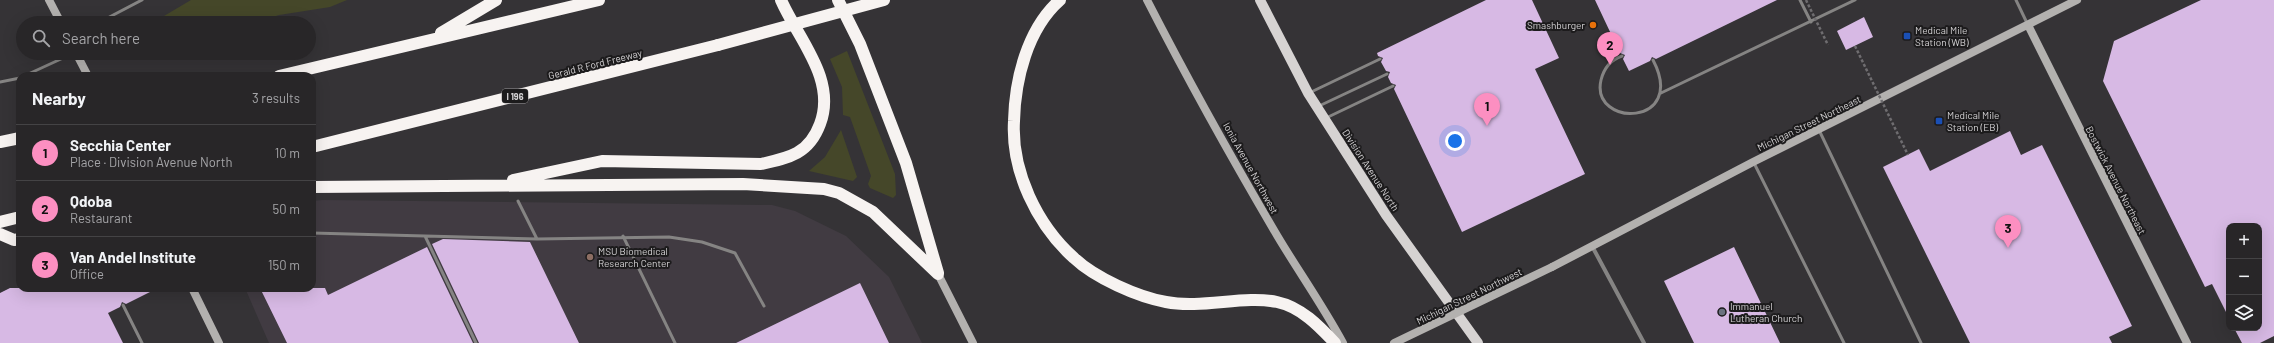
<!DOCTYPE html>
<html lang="en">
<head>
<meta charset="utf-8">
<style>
	body { margin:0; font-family:Barlow,sans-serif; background:#343234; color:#f1f3f6 }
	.controls { position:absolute; right:12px; bottom:12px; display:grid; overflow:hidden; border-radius:8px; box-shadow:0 4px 16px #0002 }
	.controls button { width:36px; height:36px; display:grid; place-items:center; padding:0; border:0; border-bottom:1px solid #444345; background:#282628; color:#f1f3f6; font:20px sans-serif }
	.you { position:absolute; left:1455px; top:141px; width:14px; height:14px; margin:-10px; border:3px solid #fff; border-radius:50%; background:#1a73e8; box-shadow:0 0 0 6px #1a73e833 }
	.badge { display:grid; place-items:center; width:26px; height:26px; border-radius:50%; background:#fc8fc1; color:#111; font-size:13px; font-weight:700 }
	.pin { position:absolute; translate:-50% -33px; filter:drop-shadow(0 1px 2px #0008) }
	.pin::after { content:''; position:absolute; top:21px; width:14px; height:12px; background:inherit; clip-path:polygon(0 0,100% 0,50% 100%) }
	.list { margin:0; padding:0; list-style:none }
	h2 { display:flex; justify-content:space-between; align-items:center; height:52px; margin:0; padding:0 16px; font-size:17px }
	h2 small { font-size:13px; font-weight:400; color:#a5a5a8 }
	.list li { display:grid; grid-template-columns:26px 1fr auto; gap:12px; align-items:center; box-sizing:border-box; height:56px; padding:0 16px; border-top:1px solid #444345 }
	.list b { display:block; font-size:15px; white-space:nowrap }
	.list p { margin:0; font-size:13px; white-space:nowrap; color:#a5a5a8 }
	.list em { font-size:13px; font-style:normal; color:#a5a5a8 }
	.icon { flex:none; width:22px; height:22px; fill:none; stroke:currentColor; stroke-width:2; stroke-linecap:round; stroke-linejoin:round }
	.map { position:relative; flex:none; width:2274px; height:343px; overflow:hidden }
	.search { position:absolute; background:#282628; box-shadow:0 4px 16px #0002; left:16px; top:16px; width:300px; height:44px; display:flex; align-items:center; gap:10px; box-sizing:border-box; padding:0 14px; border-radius:22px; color:#a5a5a8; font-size:15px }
	.panel { position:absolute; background:#282628; box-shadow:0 4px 16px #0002; left:16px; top:72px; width:300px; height:220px; border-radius:12px }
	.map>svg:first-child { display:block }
	.built { fill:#413b42 }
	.green { fill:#454729 }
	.building { fill:#d7b9e4 }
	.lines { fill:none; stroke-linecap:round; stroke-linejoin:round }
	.lane { stroke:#858483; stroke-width:3 }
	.street { stroke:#858483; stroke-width:4 }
	.secondary { stroke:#b3b1af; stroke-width:8 }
	.primary { stroke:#d6d3d2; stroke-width:10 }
	.highway { stroke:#f7f3f1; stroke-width:12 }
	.path-bridge { stroke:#6f6d70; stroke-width:2.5; stroke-dasharray:3 2; stroke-linecap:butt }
	.secondary-bridge { stroke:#b3b1af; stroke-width:8 }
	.highway-bridge { stroke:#f7f3f1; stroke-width:12 }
	.food-dot { fill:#e8710a; stroke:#1c1b1c; stroke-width:1.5 }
	.transit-dot { fill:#1a4fb4; stroke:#1c1b1c; stroke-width:1.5 }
	.education-dot { fill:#8d6e63; stroke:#1c1b1c; stroke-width:1.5 }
	.worship-dot { fill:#6b7280; stroke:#1c1b1c; stroke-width:1.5 }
	.labels { text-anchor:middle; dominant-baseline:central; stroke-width:4; stroke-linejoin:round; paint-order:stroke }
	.shield { fill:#1c1b1c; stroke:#9d9b9d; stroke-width:1 }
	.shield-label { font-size:9px; font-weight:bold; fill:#d4d2d4 }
	.poi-label { font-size:10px; fill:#d4d2d4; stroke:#1c1b1c; text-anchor:start }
	.street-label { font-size:10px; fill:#d4d2d4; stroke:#1c1b1c }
</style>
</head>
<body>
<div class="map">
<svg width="2274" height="343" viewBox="0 0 2274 343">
	<rect width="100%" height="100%" fill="#353336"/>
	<path class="built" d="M323,200l449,5 23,6 51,25 43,41 33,66h-653l-24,-55h67v-87z"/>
	<path class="green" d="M191,0h156l-17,7 -51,8 -24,8h-96l5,-7z
		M847,51l48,123 1,21 -3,3 -23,-10 -2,-4 3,-8 -21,-59 -7,-2 -1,-28 -12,-28z
		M841,130l16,47 -4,4 -44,-10 16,-14z"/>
	<path class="building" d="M1486,0h46l27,58 -24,11 50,105 -123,58 -68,-143 2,-4 -5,-2 -3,-6 2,-5 -4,-1 -5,-9 2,-4 -5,-2 -1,-3z
		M1595,0h182l-121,59 -4,-2 -2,4 -21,10 -6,-12 2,-4 -5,-2z
		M2201,0h73v336l-14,7h-18l-8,-15h25v-102h-30v92l-17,-34 -7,3 -102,-206 11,-40z
		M1864,17l9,20 -27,13 -9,-19z
		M2010,131l11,24 21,-10 90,181 -23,11 3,6h-142l-87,-176 36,-18 11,22z
		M443,239l87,3 49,101h-100l-47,-99z
		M427,247l46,96h-186l-27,-55h65l3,7z
		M1734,247l46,96h-86l-30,-62z
		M860,283l29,60h-153z
		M10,288h148l-32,16 -4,-2 -2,5 -12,6 15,30h-123v-50z"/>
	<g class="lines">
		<path class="lane" d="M1800,0l11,22
			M2016,0l11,23
			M98,23l44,-23
			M1622,56c-12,4 -18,12 -21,24 -11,48 87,47 52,-20
			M24,76l50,-23
			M0,82l20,-4
			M1309,93l71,-34
			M1661,93l194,-93
			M1319,106l68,-32
			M1326,118l67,-32
			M1819,130l102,213
			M1754,163l90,180
			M518,201l19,38
			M312,233l225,6 132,-2 33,5 33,11 29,53
			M425,236l51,107
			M623,236l52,107
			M123,305l19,38"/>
		<path class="street" d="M1592,246l52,97"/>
		<path class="secondary" d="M49,0l12,23
			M1147,0c41,80 85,159 131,237 21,35 45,69 65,106
			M2028,25l159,318
			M76,53l12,23
			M1552,267l201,-105 324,-162
			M938,274l35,69
			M192,288l27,55"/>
		<path class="primary" d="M1260,0l48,93 78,122 92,128"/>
		<path class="highway" d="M838,0l22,44 46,119 32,110
			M1060,0c-33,29 -45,80 -46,121 -3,50 23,104 60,137 21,20 64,39 92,44 36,7 78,-7 111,0 24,5 42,24 58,41
			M441,33l55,-33
			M279,76l320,-76
			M0,142l20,-4
			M312,147l406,-102
			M513,180l89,-19 159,3c28,-6 48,-10 59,-40 17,-45 -22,-85 -39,-124
			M312,187l431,-3 81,5 15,4 34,19 65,62
			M0,222l20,-5
			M0,234l14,6 6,-1"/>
		<path class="path-bridge" d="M1806,0l22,45
			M1855,46l53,109"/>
		<path class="secondary-bridge" d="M1394,343l158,-76"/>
		<path class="highway-bridge" d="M718,45l166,-45"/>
	</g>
	<circle class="food-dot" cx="1593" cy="25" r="4"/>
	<g class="transit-dot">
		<rect x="1903" y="32" width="8" height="8" rx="2"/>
		<rect x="1935" y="117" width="8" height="8" rx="2"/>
	</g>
	<circle class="education-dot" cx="590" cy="257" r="4"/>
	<circle class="worship-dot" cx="1722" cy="312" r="4"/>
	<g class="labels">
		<rect class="shield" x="502" y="89" width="26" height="14" rx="3"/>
		<g class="shield-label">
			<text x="515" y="96">I 196</text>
		</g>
		<g class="poi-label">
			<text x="1585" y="25" text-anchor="end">Smashburger</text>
			<text x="1915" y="30">Medical Mile<tspan x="1915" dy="12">Station (WB)</tspan></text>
			<text x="1947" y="115">Medical Mile<tspan x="1947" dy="12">Station (EB)</tspan></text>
			<text x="598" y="251">MSU Biomedical<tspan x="598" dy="12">Research Center</tspan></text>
			<text x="1730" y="306">Immanuel<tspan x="1730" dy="12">Lutheran Church</tspan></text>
		</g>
		<g class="street-label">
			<text transform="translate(595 64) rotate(-14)">Gerald R Ford Freeway</text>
			<text transform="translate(1809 123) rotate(-26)">Michigan Street Northeast</text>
			<text transform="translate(1251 168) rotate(61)">Ionia Avenue Northwest</text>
			<text transform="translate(1371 170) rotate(57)">Division Avenue North</text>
			<text transform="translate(2116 180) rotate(63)">Bostwick Avenue Northeast</text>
			<text transform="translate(1469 296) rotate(-26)">Michigan Street Northwest</text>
		</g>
	</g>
</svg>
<div class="controls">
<button>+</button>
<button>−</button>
<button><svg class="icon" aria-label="layers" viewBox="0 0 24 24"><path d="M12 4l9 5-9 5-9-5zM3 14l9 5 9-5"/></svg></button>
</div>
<div class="you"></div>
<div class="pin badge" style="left:1487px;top:126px">1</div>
<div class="pin badge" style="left:1610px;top:65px">2</div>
<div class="pin badge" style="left:2008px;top:248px">3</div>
<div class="search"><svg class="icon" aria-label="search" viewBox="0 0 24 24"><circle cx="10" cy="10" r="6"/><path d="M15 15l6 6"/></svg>Search here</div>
<section class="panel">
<h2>Nearby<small>3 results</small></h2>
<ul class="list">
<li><span class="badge">1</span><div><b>Secchia Center</b><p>Place · Division Avenue North</p></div><em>10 m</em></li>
<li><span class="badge">2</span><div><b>Qdoba</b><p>Restaurant</p></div><em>50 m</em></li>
<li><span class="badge">3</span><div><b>Van Andel Institute</b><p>Office</p></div><em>150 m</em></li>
</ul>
</section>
</div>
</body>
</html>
